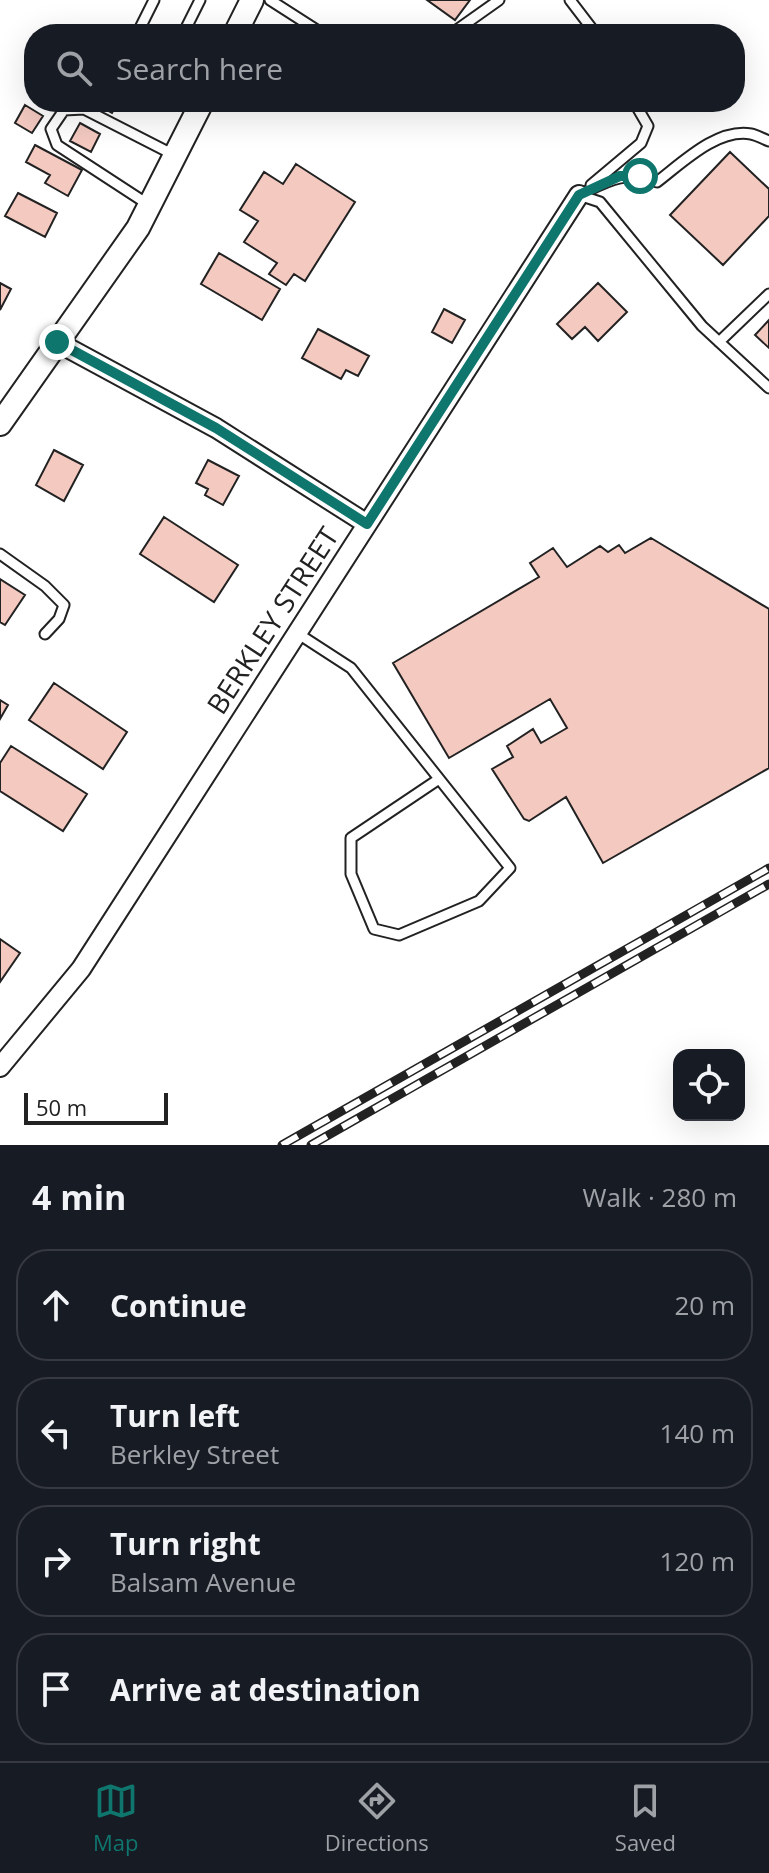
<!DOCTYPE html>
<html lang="en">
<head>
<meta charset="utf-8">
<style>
	body { margin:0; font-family:"Open Sans",sans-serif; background:#20242c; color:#f1f3f6 }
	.controls { position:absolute; right:24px; bottom:24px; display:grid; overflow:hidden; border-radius:16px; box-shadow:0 8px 32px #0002 }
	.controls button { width:72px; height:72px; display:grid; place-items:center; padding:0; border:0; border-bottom:2px solid #363941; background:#171b24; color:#f1f3f6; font:40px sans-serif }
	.scale { position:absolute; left:24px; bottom:20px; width:144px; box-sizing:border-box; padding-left:8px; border:4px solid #222; border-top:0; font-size:22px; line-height:28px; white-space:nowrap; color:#222; -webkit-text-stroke:6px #fff; paint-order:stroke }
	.stop { position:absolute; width:24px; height:24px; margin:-18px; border:6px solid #0f766e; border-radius:50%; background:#fff }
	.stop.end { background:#0f766e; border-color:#fff; box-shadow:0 2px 8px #0008 }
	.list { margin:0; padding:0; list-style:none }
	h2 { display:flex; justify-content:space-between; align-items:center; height:104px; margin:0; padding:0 32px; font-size:34px }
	h2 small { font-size:26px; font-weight:400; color:#9ea1a6 }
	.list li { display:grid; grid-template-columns:52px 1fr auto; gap:24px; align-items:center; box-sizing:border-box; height:112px; margin:0 16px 16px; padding:0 16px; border:2px solid #363941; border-radius:32px }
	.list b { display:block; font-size:30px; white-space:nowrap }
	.list p { margin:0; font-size:26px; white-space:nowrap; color:#9ea1a6 }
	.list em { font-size:26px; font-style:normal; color:#9ea1a6 }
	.icon { flex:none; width:44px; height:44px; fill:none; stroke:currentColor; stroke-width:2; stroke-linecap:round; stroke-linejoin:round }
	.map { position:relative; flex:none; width:769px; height:1145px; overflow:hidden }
	.search { position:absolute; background:#171b24; box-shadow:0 8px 32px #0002; left:24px; right:24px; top:24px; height:88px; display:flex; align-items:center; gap:20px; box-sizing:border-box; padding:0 28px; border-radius:32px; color:#9ea1a6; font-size:30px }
	.sheet { height:616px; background:#171b24 }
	nav { display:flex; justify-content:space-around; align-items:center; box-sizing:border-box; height:112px; border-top:2px solid #363941; background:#171b24; font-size:22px; color:#9ea1a6 }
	nav a { display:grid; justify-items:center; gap:4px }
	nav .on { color:#0f766e }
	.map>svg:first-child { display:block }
	.building { fill:#f3c9c0; stroke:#222; stroke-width:2 }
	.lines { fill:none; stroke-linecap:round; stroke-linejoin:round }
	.service-casing { stroke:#222; stroke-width:13 }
	.minor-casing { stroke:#222; stroke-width:22 }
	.tertiary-casing { stroke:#222; stroke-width:26 }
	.service { stroke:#fff; stroke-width:9 }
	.minor { stroke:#fff; stroke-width:18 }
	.tertiary { stroke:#fff; stroke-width:22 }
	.rail-casing { stroke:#222; stroke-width:9 }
	.rail { stroke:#fff; stroke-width:6; stroke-dasharray:18; stroke-linecap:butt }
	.route { stroke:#0f766e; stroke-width:10 }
	.labels { text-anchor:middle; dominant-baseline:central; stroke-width:6; stroke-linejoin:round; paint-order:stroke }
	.street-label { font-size:28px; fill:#222; stroke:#fff }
</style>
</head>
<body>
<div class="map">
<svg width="769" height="1145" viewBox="0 0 769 1145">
	<rect width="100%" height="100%" fill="#fff"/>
	<path class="building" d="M427,0h43l-15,20z
		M92,102h26l-6,11z
		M25,105l18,11 -11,17 -17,-10z
		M80,123l20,11 -9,18 -21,-11z
		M35,145l47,25 -14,26 -23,-13 5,-8 -24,-13z
		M730,152l39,37v27l-46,49 -53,-50z
		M296,164l59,38 -50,79 -11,-7 -8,11 -17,-11 8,-11 -33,-21 14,-21 -18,-11 24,-38 19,12z
		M18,193l39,20 -12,24 -40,-21z
		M219,253l61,36 -18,31 -61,-36z
		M0,283l11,6 -11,21z
		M598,283l29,29 -29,29 -13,-14 -13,12 -15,-15z
		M444,309l21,11 -13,23 -20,-11z
		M769,320v28l-14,-13z
		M318,329l51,27 -11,20 -12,-6 -5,9 -39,-21z
		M54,450l29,15 -19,36 -28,-16z
		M208,460l31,16 -16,29 -18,-10 3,-6 -12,-6z
		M164,517l74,48 -24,37 -74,-48z
		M651,538l118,71v159l-166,95 -37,-66 -37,24 -5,-2 -32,-50 21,-12 -6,-11 26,-17 8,14 26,-15 -17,-29 -101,59 -56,-95 146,-86 -9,-14 23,-15 14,19 33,-21 8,6 11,-7 6,8z
		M0,579l25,16 -20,30 -5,-3z
		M54,683l73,49 -24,37 -74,-49z
		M0,700l8,5 -8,14z
		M11,746l76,48 -24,37 -63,-40v-28z
		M0,939l20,14 -20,29z"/>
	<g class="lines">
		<defs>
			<path id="service" d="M270,0l53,34
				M570,0l26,34
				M141,34l-3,-2 16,-32
				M183,34l17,-34
				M451,34l48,-34
				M591,185l50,-42 7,-17 -14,-24
				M579,195l21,7 102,124 67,62
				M579,195c29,-14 45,-25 78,-13 25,-19 60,-54 94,-48 6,1 12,5 18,7
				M149,205l-92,-60 -6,-16 13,-19 20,-1 92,47
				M719,342l50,-48
				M0,554l45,32 19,19 -5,14 -14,15
				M297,633l54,35 159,200 -31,33 -80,34 -25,-6 -23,-55v-36l88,-59"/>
			<path id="minor" d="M57,342l159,86 151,96
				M0,1067l81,-98 498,-774"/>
			<path id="tertiary" d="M235,34l17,-34
				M0,424l138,-196 64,-126"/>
		</defs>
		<use href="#service" class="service-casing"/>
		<use href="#minor" class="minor-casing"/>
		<use href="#tertiary" class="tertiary-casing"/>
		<use href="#service" class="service"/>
		<use href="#minor" class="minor"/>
		<use href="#tertiary" class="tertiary"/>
		<defs>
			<path id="rail" d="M282,1145l487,-277
				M311,1145l458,-261"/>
		</defs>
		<use href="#rail" class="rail-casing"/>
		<use href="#rail" class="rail"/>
	</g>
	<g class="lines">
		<path class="route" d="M57,342l159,86 151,96 212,-329 41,-19h20"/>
	</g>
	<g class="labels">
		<g class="street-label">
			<text transform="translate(272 620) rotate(-57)">BERKLEY STREET</text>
		</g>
	</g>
</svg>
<div class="controls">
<button><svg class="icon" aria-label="locate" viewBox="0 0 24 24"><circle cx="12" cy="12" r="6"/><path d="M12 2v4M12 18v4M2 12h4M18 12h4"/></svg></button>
</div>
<div class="scale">50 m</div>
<div class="stop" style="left:640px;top:176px"></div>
<div class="stop end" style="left:57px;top:342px"></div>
<div class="search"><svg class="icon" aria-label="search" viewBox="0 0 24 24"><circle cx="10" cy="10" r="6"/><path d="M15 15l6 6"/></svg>Search here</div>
</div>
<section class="sheet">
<h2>4 min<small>Walk · 280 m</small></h2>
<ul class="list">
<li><svg class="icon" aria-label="ahead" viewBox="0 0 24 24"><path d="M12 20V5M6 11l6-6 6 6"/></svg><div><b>Continue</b></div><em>20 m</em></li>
<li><svg class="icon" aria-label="left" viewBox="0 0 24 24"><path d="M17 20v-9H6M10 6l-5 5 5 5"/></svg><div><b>Turn left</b><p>Berkley Street</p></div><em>140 m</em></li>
<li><svg class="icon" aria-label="right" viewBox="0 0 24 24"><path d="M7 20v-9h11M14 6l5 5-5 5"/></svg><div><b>Turn right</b><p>Balsam Avenue</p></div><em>120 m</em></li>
<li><svg class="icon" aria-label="arrive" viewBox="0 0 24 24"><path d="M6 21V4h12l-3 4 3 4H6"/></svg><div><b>Arrive at destination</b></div></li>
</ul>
</section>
<nav>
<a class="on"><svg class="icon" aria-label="map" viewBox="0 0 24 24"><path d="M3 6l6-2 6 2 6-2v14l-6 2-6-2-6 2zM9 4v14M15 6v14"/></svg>Map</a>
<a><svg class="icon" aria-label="directions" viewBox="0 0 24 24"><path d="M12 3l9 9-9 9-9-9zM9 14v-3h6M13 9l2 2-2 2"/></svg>Directions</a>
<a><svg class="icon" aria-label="saved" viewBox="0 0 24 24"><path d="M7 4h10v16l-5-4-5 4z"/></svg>Saved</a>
</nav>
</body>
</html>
